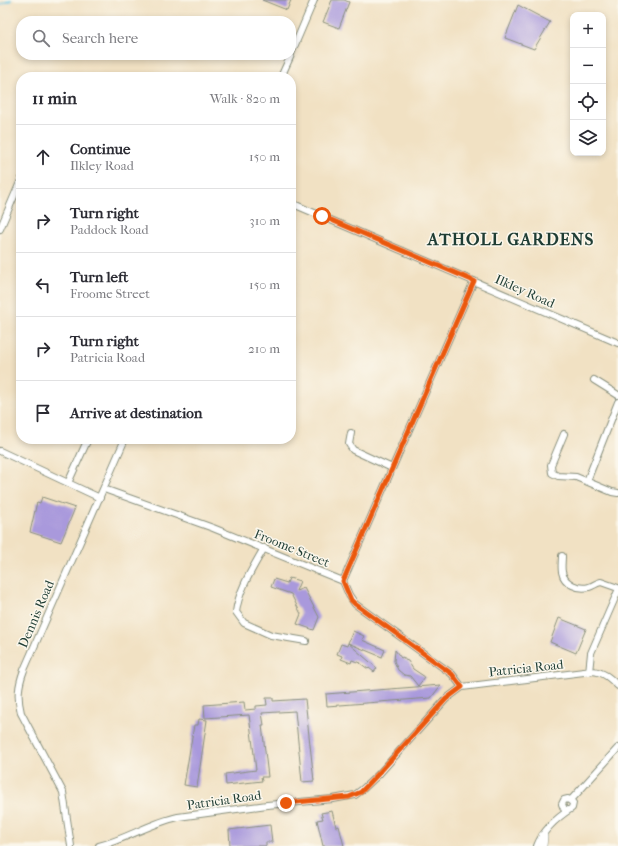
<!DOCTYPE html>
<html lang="en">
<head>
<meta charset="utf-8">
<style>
	body { margin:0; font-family:"IM FELL French Canon",serif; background:#f7f7f7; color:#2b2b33 }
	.controls { position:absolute; right:12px; top:12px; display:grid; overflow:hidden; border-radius:8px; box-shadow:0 2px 6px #0003 }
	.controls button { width:36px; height:36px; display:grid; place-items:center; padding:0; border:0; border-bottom:1px solid #e1e1e2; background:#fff; color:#2b2b33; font:20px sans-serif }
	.stop { position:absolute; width:12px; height:12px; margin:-9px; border:3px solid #ea580c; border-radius:50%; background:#fff }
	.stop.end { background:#ea580c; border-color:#fff; box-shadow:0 1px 4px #0008 }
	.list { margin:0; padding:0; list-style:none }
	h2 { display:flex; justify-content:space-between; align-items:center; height:52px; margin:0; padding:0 16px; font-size:17px }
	h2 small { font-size:13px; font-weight:400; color:#7c7c81 }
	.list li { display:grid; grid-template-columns:26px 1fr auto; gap:12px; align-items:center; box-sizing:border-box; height:64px; padding:0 16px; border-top:1px solid #e1e1e2 }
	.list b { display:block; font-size:15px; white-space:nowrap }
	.list p { margin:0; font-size:13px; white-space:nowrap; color:#7c7c81 }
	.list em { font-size:13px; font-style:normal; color:#7c7c81 }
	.icon { flex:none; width:22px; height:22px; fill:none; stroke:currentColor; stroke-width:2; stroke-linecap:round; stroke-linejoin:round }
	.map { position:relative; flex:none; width:618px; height:846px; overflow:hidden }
	.search { position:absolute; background:#fff; box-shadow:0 2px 6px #0003; left:16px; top:16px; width:280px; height:44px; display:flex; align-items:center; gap:10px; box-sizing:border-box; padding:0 14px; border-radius:16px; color:#7c7c81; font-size:15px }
	.panel { position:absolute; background:#fff; box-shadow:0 2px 6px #0003; left:16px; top:72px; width:280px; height:372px; border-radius:16px }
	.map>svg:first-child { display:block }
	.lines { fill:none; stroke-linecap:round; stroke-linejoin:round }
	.stream { stroke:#65c4e3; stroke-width:2 }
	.building { fill:#a999dc }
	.street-casing { stroke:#888f7c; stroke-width:8 }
	.secondary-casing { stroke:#888f7c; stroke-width:10 }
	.street { stroke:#fff; stroke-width:6 }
	.secondary { stroke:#fff; stroke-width:9 }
	.route { stroke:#ea580c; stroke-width:5 }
	.labels { text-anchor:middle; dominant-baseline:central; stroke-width:3; stroke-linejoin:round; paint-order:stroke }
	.street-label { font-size:13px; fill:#1f3d34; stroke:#fbf7ec }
	.district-label { font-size:17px; font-weight:bold; letter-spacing:1px; fill:#1f3d34; stroke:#fbf7ec }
</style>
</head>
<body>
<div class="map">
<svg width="618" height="846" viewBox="0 0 618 846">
	<rect width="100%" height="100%" fill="#fbf7ec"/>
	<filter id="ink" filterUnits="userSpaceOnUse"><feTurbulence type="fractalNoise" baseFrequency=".025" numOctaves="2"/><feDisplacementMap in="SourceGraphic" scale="8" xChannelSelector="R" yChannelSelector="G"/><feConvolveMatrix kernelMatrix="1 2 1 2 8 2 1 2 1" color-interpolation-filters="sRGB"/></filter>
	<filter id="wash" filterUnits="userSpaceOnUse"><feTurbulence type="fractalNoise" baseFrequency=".012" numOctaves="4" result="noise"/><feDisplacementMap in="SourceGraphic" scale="16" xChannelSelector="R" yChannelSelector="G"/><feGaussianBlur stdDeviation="0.9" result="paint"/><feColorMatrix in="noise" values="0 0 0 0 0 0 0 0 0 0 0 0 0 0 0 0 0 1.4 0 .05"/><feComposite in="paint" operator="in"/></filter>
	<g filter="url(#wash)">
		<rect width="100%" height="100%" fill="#f1e1c3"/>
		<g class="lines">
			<path class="stream" d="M0,5l11,-5"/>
		</g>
		<g id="blocks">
			<path class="building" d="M262,0h29l-4,10z
				M332,0h12l5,2 -10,26 -16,-6z
				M518,5l32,17 -16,27 -29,-11z
				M42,497l33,11 -14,34 -31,-10 7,-30 3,1z
				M289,578l11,3 -4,10 8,-3 15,29 -5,13 -17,-6 4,-10 -10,-20 -20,-7 3,-8 13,4z
				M559,618l27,11 -10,24 -26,-11z
				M353,631l11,5 -2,4 23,10 -3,7 -34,-14z
				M348,643l29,25 -3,4 -5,-4 -1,1 -8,-6 -8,-3 -1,3 -10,-4 1,-3 -5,-2 4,-10 6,2z
				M395,650l6,8 2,-1 2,3 3,1 5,8 12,8 -7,9 -8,-10 -6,-1 -6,-5 -4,-9z
				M441,685l-10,13 -104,8 -1,-12z
				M266,698h7v3l32,-2 9,82 -12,1 -7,-71 -33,2 2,12h-2l6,52h-7l1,4 -36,4 -1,-11 31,-4 -7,-55 -44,3 -1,-13 40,-3 1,8 11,-1v-3l11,-1z
				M199,719l8,1 -10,67 -13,-2 10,-60h4z
				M332,811l4,16 3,-1 5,20h-21l-6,-26 6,-1 -2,-6z
				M270,825l2,17h-6v4h-36l-1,-16z"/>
		</g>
	</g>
	<g filter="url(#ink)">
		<use href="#blocks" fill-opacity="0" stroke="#888f7c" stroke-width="1"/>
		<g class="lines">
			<defs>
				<path id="street" d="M291,54l23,-54
					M281,77l10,-22
					M291,203l327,140
					M0,229l21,-49
					M594,380l24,15
					M351,433l-2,11 4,6 39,18
					M564,434l-13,31 1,8 6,3 18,1 36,15 6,1
					M0,451l100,47
					M587,481l31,-79
					M68,483l20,-44
					M104,489l109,39 130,53 6,14 6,9 97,70 10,13
					M264,548c-11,20 -25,41 -28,64l8,11 27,12 35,6
					M562,556c0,5 -1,11 0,16 2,12 17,18 27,15 4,-1 7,-4 12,-5l17,6
					M343,581l131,-300
					M589,672l2,-19 27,-62
					M571,800l47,-52
					M71,846l-8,-54 -42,-79c-4,-16 -3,-27 3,-43l101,-231
					M99,846c28,-7 51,-23 79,-29l89,-12 66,-6 22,-4 8,-6 16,-15 67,-75 16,-12 130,-16c12,1 18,7 26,15
					M537,846c6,-16 21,-29 35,-38l1,-5 -5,-4 -4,1 -2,4 2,5 3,1"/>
				<path id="secondary" d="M542,846l1,-10"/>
			</defs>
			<use href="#street" class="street-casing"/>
			<use href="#secondary" class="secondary-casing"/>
			<use href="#street" class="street"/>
			<use href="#secondary" class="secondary"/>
		</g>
	</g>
	<g class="lines" filter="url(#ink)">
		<path class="route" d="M286,803l63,-6 12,-5 17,-18 68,-75 16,-12 -10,-13 -97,-70 -4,-4 -8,-19 131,-300 -152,-65"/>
	</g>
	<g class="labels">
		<g class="street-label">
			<text transform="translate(525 291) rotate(24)">Ilkley Road</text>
			<text transform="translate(292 548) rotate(22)">Froome Street</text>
			<text transform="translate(36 614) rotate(-67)">Dennis Road</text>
			<text transform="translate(526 668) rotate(-6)">Patricia Road</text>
			<text transform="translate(224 800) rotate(-8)">Patricia Road</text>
		</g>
		<g class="district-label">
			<text x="511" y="239">ATHOLL GARDENS</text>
		</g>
	</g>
</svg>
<div class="controls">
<button>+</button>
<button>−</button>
<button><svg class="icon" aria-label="locate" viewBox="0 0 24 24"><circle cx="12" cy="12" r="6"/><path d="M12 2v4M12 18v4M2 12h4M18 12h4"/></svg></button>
<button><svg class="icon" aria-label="layers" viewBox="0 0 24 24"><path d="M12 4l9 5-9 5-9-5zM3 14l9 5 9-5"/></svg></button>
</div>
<div class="stop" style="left:322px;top:216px"></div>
<div class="stop end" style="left:286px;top:803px"></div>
<div class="search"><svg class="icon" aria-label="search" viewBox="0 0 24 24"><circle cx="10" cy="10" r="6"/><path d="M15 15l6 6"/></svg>Search here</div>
<section class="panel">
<h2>11 min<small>Walk · 820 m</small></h2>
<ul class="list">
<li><svg class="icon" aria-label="ahead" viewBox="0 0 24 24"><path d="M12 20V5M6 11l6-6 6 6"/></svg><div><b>Continue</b><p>Ilkley Road</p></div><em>150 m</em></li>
<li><svg class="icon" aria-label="right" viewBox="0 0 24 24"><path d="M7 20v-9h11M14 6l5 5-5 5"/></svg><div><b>Turn right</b><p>Paddock Road</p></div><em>310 m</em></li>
<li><svg class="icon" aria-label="left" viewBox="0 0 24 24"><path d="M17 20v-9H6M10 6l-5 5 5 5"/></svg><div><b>Turn left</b><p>Froome Street</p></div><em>150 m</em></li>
<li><svg class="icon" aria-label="right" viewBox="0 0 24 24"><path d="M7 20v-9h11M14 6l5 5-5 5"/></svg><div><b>Turn right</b><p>Patricia Road</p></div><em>210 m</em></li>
<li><svg class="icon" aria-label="arrive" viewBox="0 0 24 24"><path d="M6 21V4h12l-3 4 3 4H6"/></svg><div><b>Arrive at destination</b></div></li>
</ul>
</section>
</div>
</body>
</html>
